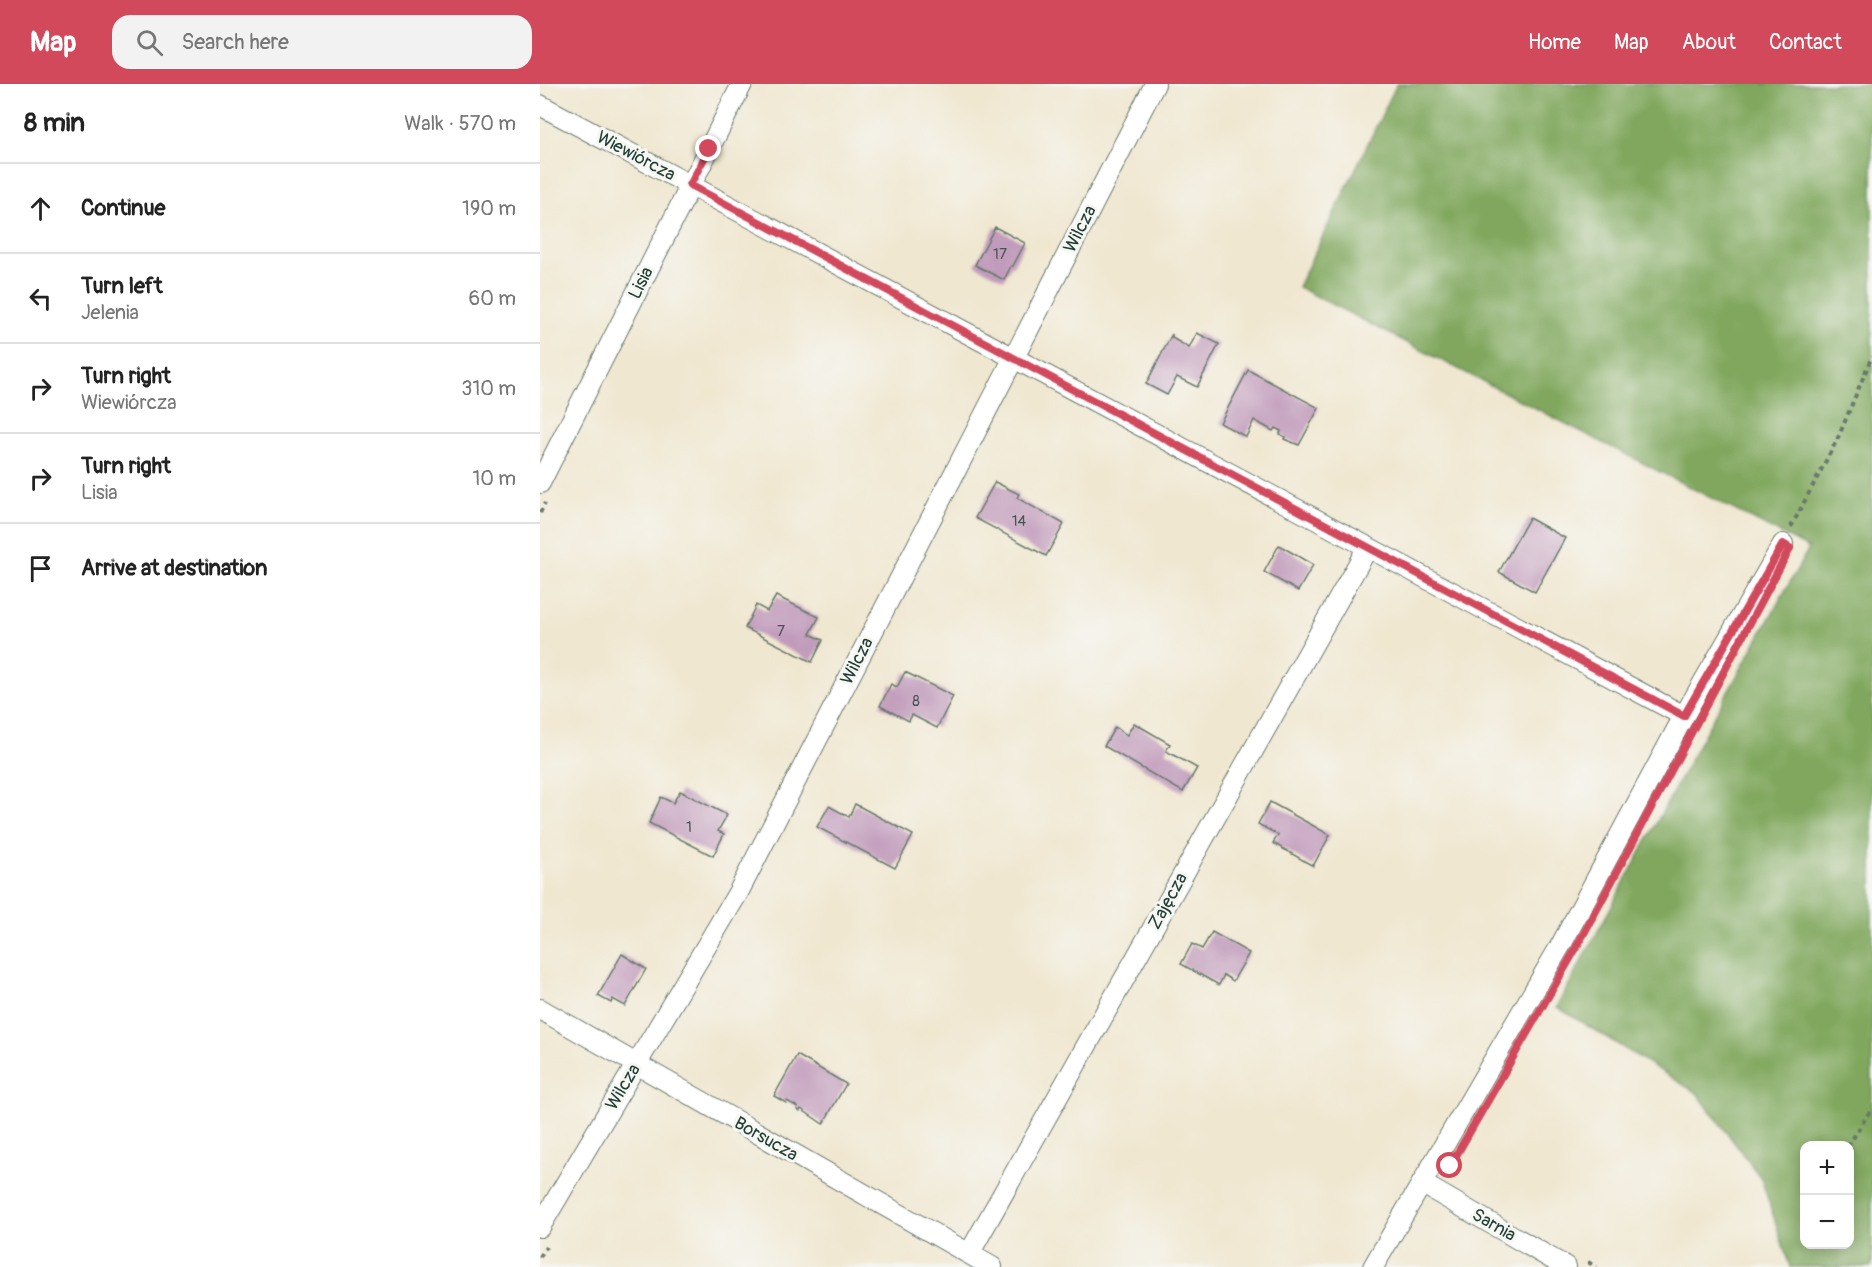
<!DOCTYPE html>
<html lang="en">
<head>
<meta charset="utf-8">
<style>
	body { margin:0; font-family:Pangolin,sans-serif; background:#f2f2f2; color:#222 }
	.controls { position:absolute; right:18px; bottom:18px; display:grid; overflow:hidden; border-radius:12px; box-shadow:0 3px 15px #0003 }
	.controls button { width:54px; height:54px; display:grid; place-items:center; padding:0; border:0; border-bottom:2px solid #e0e0e0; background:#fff; color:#222; font:30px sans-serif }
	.stop { position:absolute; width:18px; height:18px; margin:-14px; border:4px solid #d1495b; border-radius:50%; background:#fff }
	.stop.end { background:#d1495b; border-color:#fff; box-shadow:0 2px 6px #0008 }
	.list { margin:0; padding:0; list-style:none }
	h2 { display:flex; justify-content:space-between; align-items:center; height:78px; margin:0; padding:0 24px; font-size:26px }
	h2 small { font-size:20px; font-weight:400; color:#767676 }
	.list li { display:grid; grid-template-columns:39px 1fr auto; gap:18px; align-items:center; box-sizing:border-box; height:90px; padding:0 24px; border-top:2px solid #e0e0e0 }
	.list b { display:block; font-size:22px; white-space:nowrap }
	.list p { margin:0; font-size:20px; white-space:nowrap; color:#767676 }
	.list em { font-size:20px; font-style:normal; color:#767676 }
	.icon { flex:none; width:33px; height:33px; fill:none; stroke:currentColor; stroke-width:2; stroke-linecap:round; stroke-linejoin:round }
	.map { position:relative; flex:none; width:1332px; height:1183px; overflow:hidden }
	header { display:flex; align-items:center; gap:36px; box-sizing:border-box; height:84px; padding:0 30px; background:#d1495b; color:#fff }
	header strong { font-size:28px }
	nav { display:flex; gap:33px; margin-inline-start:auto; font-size:21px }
	.search { width:420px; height:54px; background:#f2f2f2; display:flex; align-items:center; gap:15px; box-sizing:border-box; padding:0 21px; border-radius:18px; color:#767676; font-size:22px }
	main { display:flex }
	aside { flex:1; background:#fff }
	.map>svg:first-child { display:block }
	.forest { fill:#80a75d; stroke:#507248; stroke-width:1.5; fill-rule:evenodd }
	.building { fill:#c19bbb }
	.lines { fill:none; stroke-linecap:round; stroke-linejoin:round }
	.minor-casing { stroke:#68786b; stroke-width:22 }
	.path { stroke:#68786b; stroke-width:4; stroke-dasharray:4.5 4.5; stroke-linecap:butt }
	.minor { stroke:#fff; stroke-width:20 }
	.route { stroke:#d1495b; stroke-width:8 }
	.labels { text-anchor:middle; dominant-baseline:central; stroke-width:6; stroke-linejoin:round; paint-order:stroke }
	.number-label { font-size:15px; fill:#485456 }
	.street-label { font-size:18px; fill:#1f3d34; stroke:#f6f6f2 }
</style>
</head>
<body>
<header>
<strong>Map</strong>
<div class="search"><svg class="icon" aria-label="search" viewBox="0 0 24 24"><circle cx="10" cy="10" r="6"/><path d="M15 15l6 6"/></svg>Search here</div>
<nav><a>Home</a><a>Map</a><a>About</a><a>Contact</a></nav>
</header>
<main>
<aside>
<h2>8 min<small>Walk · 570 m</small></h2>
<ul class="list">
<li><svg class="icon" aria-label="ahead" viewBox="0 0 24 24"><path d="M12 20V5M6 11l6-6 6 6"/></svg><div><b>Continue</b></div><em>190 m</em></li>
<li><svg class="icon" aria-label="left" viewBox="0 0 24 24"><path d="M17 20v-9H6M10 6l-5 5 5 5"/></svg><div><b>Turn left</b><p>Jelenia</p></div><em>60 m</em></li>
<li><svg class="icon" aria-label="right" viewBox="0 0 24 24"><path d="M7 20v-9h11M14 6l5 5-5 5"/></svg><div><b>Turn right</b><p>Wiewiórcza</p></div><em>310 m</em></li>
<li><svg class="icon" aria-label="right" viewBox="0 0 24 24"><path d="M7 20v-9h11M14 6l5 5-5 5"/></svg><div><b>Turn right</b><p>Lisia</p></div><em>10 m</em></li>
<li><svg class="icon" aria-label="arrive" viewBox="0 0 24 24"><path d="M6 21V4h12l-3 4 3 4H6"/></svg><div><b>Arrive at destination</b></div></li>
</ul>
</aside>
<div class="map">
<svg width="1332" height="1183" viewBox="0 0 1332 1183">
	<rect width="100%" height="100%" fill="#f6f6f2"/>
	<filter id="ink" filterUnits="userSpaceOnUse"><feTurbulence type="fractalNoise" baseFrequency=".0167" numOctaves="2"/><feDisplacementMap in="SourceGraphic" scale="12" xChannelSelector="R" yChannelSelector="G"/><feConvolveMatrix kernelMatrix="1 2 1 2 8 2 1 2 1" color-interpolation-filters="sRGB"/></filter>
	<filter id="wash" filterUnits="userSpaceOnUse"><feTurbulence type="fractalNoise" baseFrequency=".008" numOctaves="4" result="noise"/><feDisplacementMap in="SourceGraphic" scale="24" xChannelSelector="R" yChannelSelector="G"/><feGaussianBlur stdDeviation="1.35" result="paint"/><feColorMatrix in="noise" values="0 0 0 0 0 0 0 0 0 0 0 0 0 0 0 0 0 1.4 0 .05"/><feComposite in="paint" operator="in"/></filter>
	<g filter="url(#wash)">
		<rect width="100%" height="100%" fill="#f0e7d0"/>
		<path class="forest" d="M857,0h475v1183h-82l-29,-89 -64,-85 -140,-86 149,-276 103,-183 -511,-261zM1264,1062h46v98h-46z"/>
		<g id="blocks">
			<path class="building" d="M455,143l30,16 -12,23h-2l-7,14 -29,-15z
				M657,249l22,11 -22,43 -20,-10 -10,18 -21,-11 26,-50v4l17,10z
				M708,286l71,38 -20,37 -15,-6 1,-2 -5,-3 1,-3 -6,-3 -2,3 -19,-11 -8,17 -26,-14z
				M455,398l24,12 -2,4 47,26 -18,32 -71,-38z
				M989,434l36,20 -30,54 -36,-20z
				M739,461l34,20 -15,26 -34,-19z
				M236,512l43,21 -9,17 13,6 -11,22 -67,-34 11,-23 11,6z
				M365,588l48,24 -16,32 -25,-13 -3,6 -29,-15 11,-22 6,3z
				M594,639l36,21 -4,7 31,17 -14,24 -79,-46 11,-19 12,8z
				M140,707l47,24 -9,16 6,3 -11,22 -64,-33 12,-26 12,6z
				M730,718l60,33 -17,31 -40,-23 5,-8 -20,-11z
				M315,720l58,31 -18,33 -78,-41 12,-21 20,11z
				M672,848l37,21 -16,28 -9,-6 -5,10 -38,-21 11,-20 10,5z
				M82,870l24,15 -21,37 -12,-7 -2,4 -13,-7z
				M257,971l49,29 -23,40 -22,-15 -1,2 -3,-2 1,-2 -11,-6 -1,2 -12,-7z"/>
		</g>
	</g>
	<g filter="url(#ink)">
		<use href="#blocks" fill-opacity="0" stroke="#68786b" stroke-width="1.5"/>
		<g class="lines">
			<defs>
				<path id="minor" d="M0,21l1144,611
					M0,399l202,-399
					M0,925l452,258
					M883,1100l143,83
					M0,1143l199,-336 416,-807
					M429,1170l399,-707
					M833,1183l189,-324 122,-227 99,-172"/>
			</defs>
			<use href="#minor" class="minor-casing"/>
			<path class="path" d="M0,429l5,-10
				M1251,443l47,-89 34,-82
				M1308,1062l24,-38
				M0,1173l6,-10
				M1048,1178l8,5"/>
			<use href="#minor" class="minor"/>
		</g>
	</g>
	<g class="lines" filter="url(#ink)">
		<path class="route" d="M169,65l-19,36 994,531 99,-172 7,4 -215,402 -125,216"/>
	</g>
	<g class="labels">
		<g class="number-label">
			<text x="460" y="170">17</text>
			<text x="479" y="437">14</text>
			<text x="241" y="547">7</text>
			<text x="376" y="617">8</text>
			<text x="149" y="743">1</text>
		</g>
		<g class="street-label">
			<text transform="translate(96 72) rotate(28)">Wiewiórcza</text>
			<text transform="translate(540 145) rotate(-63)">Wilcza</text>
			<text transform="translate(101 199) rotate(-63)">Lisia</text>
			<text transform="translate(317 577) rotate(-63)">Wilcza</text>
			<text transform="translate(628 817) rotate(-61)">Zajęcza</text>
			<text transform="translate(83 1003) rotate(-59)">Wilcza</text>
			<text transform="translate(226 1055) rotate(30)">Borsucza</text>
			<text transform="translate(954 1141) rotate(30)">Sarnia</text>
		</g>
	</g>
</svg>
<div class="controls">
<button>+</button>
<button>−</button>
</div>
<div class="stop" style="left:910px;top:1082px"></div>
<div class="stop end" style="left:169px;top:65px"></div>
</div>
</main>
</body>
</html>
